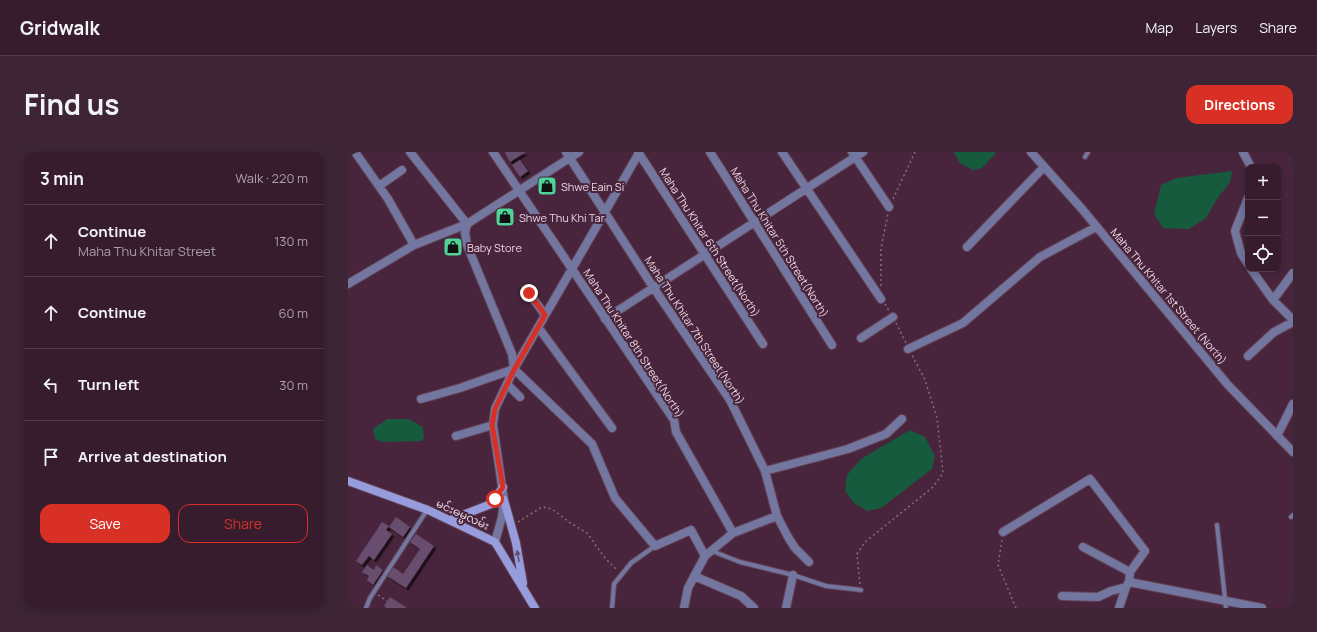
<!DOCTYPE html>
<html lang="en">
<head>
<meta charset="utf-8">
<style>
	body { margin:0; font-family:Manrope,"Noto Sans Myanmar",sans-serif; background:#3d2535; color:#f1f3f6 }
	.controls { position:absolute; right:12px; top:12px; display:grid; overflow:hidden; border-radius:8px; box-shadow:0 2px 10px #0003 }
	.controls button { width:36px; height:36px; display:grid; place-items:center; padding:0; border:0; border-bottom:1px solid #503a49; background:#361c2d; color:#f1f3f6; font:20px sans-serif }
	.stop { position:absolute; width:12px; height:12px; margin:-9px; border:3px solid #d93025; border-radius:50%; background:#fff }
	.stop.end { background:#d93025; border-color:#fff; box-shadow:0 1px 4px #0008 }
	.list { margin:0; padding:0; list-style:none }
	h2 { display:flex; justify-content:space-between; align-items:center; height:52px; margin:0; padding:0 16px; font-size:17px }
	h2 small { font-size:13px; font-weight:400; color:#aaa1aa }
	.list li { display:grid; grid-template-columns:26px 1fr auto; gap:12px; align-items:center; box-sizing:border-box; height:72px; padding:0 16px; border-top:1px solid #503a49 }
	.list b { display:block; font-size:15px; white-space:nowrap }
	.list p { margin:0; font-size:13px; white-space:nowrap; color:#aaa1aa }
	.list em { font-size:13px; font-style:normal; color:#aaa1aa }
	.actions { display:flex; gap:8px; padding:12px 16px }
	.actions a { flex:1; padding:9px 0; border:1px solid #d93025; border-radius:12px; text-align:center; font-size:14px; color:#d93025 }
	.actions .main { background:#d93025; color:#fff }
	.icon { flex:none; width:22px; height:22px; fill:none; stroke:currentColor; stroke-width:2; stroke-linecap:round; stroke-linejoin:round }
	.map { position:relative; flex:none; width:945px; height:456px; overflow:hidden; border-radius:12px }
	header { display:flex; align-items:center; gap:24px; box-sizing:border-box; height:56px; padding:0 20px; background:#361c2d; border-bottom:1px solid #503a49 }
	header strong { font-size:19px }
	nav { display:flex; gap:22px; margin-inline-start:auto; font-size:14px }
	.intro { display:flex; align-items:center; justify-content:space-between; box-sizing:border-box; height:96px; padding:0 24px }
	h1 { margin:0; font-size:28px }
	.button { padding:10px 18px; border-radius:12px; background:#d93025; color:#fff; font-size:14px; font-weight:700 }
	main { display:flex; gap:24px; padding:0 24px }
	aside { flex:1; background:#361c2d; border-radius:12px; box-shadow:0 2px 10px #0003 }
	.map>svg:first-child { display:block }
	.water { fill:#175b3e }
	.building { fill:#694d6e; filter:url(#shadow) }
	.lines { fill:none; stroke-linecap:round; stroke-linejoin:round }
	.service-casing { stroke:#624156; stroke-width:6 }
	.minor-casing { stroke:#624156; stroke-width:10 }
	.tertiary-casing { stroke:#624156; stroke-width:10 }
	.secondary-casing { stroke:#624156; stroke-width:10 }
	.path { stroke:#896b7e; stroke-width:1.5; stroke-dasharray:2 3; stroke-linecap:butt }
	.service { stroke:#73769e; stroke-width:4 }
	.minor { stroke:#73769e; stroke-width:8 }
	.tertiary { stroke:#73769e; stroke-width:8 }
	.secondary { stroke:#979cdc; stroke-width:8 }
	.oneway { fill:#644f74 }
	.route { stroke:#d93025; stroke-width:5 }
	.labels { text-anchor:middle; dominant-baseline:central; stroke-width:4; stroke-linejoin:round; paint-order:stroke }
	.poi-label { font-size:11px; fill:#ead3e1; stroke:#48253c; text-anchor:start }
	.street-label { font-size:11px; fill:#ead3e1; stroke:#48253c }
</style>
</head>
<body>
<header>
<strong>Gridwalk</strong>
<nav><a>Map</a><a>Layers</a><a>Share</a></nav>
</header>
<div class="intro"><h1>Find us</h1><a class="button">Directions</a></div>
<main>
<aside>
<h2>3 min<small>Walk · 220 m</small></h2>
<ul class="list">
<li><svg class="icon" aria-label="ahead" viewBox="0 0 24 24"><path d="M12 20V5M6 11l6-6 6 6"/></svg><div><b>Continue</b><p>Maha Thu Khitar Street</p></div><em>130 m</em></li>
<li><svg class="icon" aria-label="ahead" viewBox="0 0 24 24"><path d="M12 20V5M6 11l6-6 6 6"/></svg><div><b>Continue</b></div><em>60 m</em></li>
<li><svg class="icon" aria-label="left" viewBox="0 0 24 24"><path d="M17 20v-9H6M10 6l-5 5 5 5"/></svg><div><b>Turn left</b></div><em>30 m</em></li>
<li><svg class="icon" aria-label="arrive" viewBox="0 0 24 24"><path d="M6 21V4h12l-3 4 3 4H6"/></svg><div><b>Arrive at destination</b></div></li>
</ul>
<div class="actions"><a class="main">Save</a><a>Share</a></div>
</aside>
<div class="map">
<svg width="945" height="456" viewBox="0 0 945 456">
	<defs>
		<filter id="shadow"><feDropShadow dx="2.5" dy="2.5" stdDeviation="0" flood-color="#0009"/></filter>
	</defs>
	<rect width="100%" height="100%" fill="#48253c"/>
	<path class="water" d="M606,0h41l1,1 -14,15 -9,2 -13,-7z
		M884,19l-2,11 -13,17 -11,19 -17,11 -26,-1 -9,-14 7,-29 16,-7z
		M39,267h22l14,8 1,10 -2,4 -39,1 -8,-3 -2,-10z
		M562,278l15,7 10,19 -3,13 -51,39 -14,3 -13,-8 -9,-12 2,-16 14,-16z"/>
	<path class="building" d="M158,0h20l-16,10 -5,-9z
		M172,8l8,11 -8,6 -8,-12z
		M48,365l14,10 -7,10 -14,-10z
		M34,370l7,4 -3,4 6,4 -18,26 -5,-4 -7,9 -6,-4z
		M68,382l18,12 -28,42 -19,-12 6,-9 10,7 17,-25 -10,-7z
		M19,413l7,5 2,-5 7,5 -10,15 -6,-5 2,-4 -7,-4z
		M42,445l17,11h-20l-3,-2z"/>
	<g class="lines">
		<defs>
			<path id="service" d="M737,5l3,-5
				M943,365l2,-2
				M869,373l9,83
				M364,399l28,11 53,13 33,11 35,4
				M18,456l4,-10 57,-88
				M264,456l2,-24 17,-21 24,-17"/>
			<path id="minor" d="M7,0l33,47 26,46
				M145,0l181,268 2,12 57,101
				M218,0l87,135 77,113 35,71 12,45 11,21 7,11 14,14
				M290,0l125,192
				M362,0l122,193
				M434,0l99,147
				M504,0l37,55
				M683,0l51,57 146,176 65,67
				M895,0l8,15
				M31,34l23,-16
				M900,46l-13,33 6,22 7,11
				M619,95l77,-80
				M903,117l22,31 20,20
				M0,132l66,-39 53,-21 -57,-72
				M181,141l16,22
				M925,148l20,-27
				M257,167l258,-167
				M190,175l74,101
				M513,186l32,-21
				M560,197l55,-26 77,-66 56,-30
				M900,204l26,-24 19,-10
				M166,217l78,75 23,54 40,48 36,-16 14,26
				M166,217l125,-216
				M160,233l12,12
				M73,247l39,-11 54,-19
				M108,284l37,-11
				M929,284l16,-32
				M417,319l83,-22 38,-15 16,-15
				M655,380l87,-53 55,72 -15,21 -1,10
				M735,395l47,25
				M346,424l47,20 13,12
				M714,444l36,1 13,-6 15,-4
				M336,456l4,-20 17,-32 28,-23 44,-17
				M438,456l7,-33
				M771,456l7,-21 3,-5 133,26"/>
			<path id="tertiary" d="M147,390l7,-25 2,-17 -11,-75 2,-16 19,-40 -2,-15 -45,-109 -2,-12 2,-9 112,-72"/>
			<path id="secondary" d="M0,329l80,29 67,32 40,66
				M156,348l12,43 7,40
				M102,368l41,-16 12,-17"/>
		</defs>
		<use href="#service" class="service-casing"/>
		<use href="#minor" class="minor-casing"/>
		<use href="#tertiary" class="tertiary-casing"/>
		<use href="#secondary" class="secondary-casing"/>
		<path class="path" d="M545,47l22,-47
			M533,134v-38l7,-34
			M537,152l4,7
			M548,171l10,20
			M170,370l24,-15 10,2 17,13 18,11 18,25 12,12
			M654,388l-4,25 18,43
			M512,432l-3,-30 8,-12 68,-55 10,-14 -6,-55 -12,-38 -13,-25
			M30,443l9,6"/>
		<use href="#service" class="service"/>
		<use href="#minor" class="minor"/>
		<use href="#tertiary" class="tertiary"/>
		<use href="#secondary" class="secondary"/>
	</g>
	<defs><path id="oneway-solid" d="M-6-.8H1V-3.2L6.5 0L1 3.2V.8H-6Z"/></defs>
	<use class="oneway" href="#oneway-solid" transform="translate(170 404) rotate(-101)"/>
	<g class="lines">
		<path class="route" d="M147,347l8,-12 -11,-62 3,-16 19,-39 31,-55 -16,-22"/>
	</g>
	<defs>
		<symbol id="shop-square" viewBox="-11 -11 22 22"><rect x="-9" y="-9" width="18" height="18" rx="4" fill="#4fd399" stroke="#48253c"/><path d="M-5-2.5h2.3a2.7 3.5 0 0 1 5.4 0H5L5.5 6h-11ZM-1.5-2.5h3a1.5 2.3 0 0 0-3 0Z" fill="#111"/></symbol>
	</defs>
	<g fill-rule="evenodd">
		<use href="#shop-square" x="188" y="23" width="22" height="22"/>
		<use href="#shop-square" x="146" y="54" width="22" height="22"/>
		<use href="#shop-square" x="94" y="84" width="22" height="22"/>
	</g>
	<g class="labels">
		<g class="poi-label">
			<text x="213" y="34">Shwe Eain Si</text>
			<text x="171" y="65">Shwe Thu Khi Tar</text>
			<text x="119" y="95">Baby Store</text>
		</g>
		<g class="street-label">
			<text transform="translate(362 90) rotate(57)">Maha Thu Khitar 6th Street(North)</text>
			<text transform="translate(432 90) rotate(58)">Maha Thu Khitar 5th Street(North)</text>
			<text transform="translate(821 144) rotate(50)">Maha Thu Khitar 1st Street (North)</text>
			<text transform="translate(347 178) rotate(57)">Maha Thu Khitar 7th Street(North)</text>
			<text transform="translate(286 191) rotate(57)">Maha Thu Khitar 8th Street(North)</text>
			<text transform="translate(115 362) rotate(25)">မင်းဓမ္မလမ်း</text>
		</g>
	</g>
</svg>
<div class="controls">
<button>+</button>
<button>−</button>
<button><svg class="icon" aria-label="locate" viewBox="0 0 24 24"><circle cx="12" cy="12" r="6"/><path d="M12 2v4M12 18v4M2 12h4M18 12h4"/></svg></button>
</div>
<div class="stop" style="left:147px;top:347px"></div>
<div class="stop end" style="left:181px;top:141px"></div>
</div>
</main>
</body>
</html>
